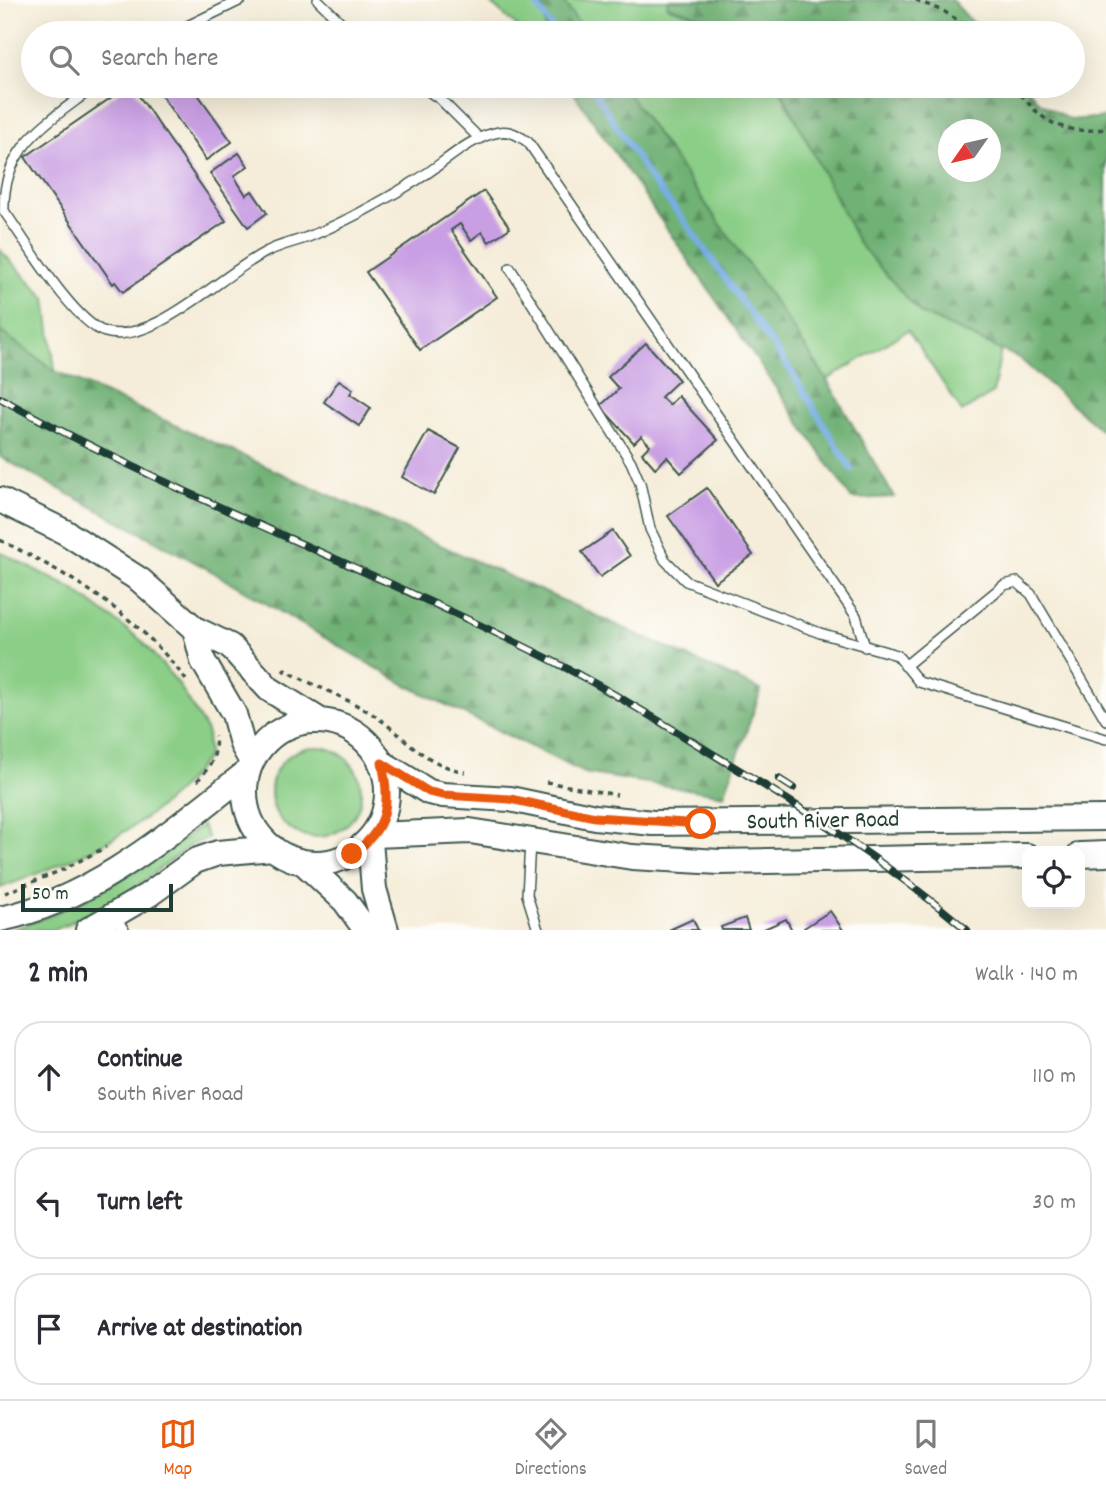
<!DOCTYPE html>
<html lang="en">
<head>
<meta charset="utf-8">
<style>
	body { margin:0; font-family:Dekko,sans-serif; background:#f7f7f7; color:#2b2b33 }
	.controls { position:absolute; right:21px; bottom:21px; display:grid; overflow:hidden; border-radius:14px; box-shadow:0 7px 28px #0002 }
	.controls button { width:63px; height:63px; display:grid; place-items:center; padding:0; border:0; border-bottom:2px solid #e1e1e2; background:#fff; color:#2b2b33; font:35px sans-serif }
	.compass { position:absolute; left:938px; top:119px; width:63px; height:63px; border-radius:50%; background:#fff; box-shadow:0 7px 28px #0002; rotate:236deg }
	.scale { position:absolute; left:21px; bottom:18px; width:152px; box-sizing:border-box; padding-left:7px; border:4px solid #1f3d34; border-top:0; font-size:19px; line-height:24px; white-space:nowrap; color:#1f3d34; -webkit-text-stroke:5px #fdfcf7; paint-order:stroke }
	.stop { position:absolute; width:21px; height:21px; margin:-16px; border:5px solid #ea580c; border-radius:50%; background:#fff }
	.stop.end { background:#ea580c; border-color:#fff; box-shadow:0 2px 7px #0008 }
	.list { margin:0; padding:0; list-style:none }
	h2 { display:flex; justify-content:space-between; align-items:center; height:91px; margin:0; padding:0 28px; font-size:30px }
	h2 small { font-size:23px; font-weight:400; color:#7c7c81 }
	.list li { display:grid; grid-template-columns:46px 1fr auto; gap:21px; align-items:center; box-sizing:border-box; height:112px; margin:0 14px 14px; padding:0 14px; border:2px solid #e1e1e2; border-radius:28px }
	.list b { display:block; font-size:26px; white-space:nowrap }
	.list p { margin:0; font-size:23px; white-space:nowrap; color:#7c7c81 }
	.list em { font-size:23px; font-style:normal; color:#7c7c81 }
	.icon { flex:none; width:38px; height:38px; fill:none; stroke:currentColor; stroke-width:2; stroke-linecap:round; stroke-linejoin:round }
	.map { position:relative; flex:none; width:1106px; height:930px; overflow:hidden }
	.search { position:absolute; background:#fff; box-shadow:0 7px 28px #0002; left:21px; right:21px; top:21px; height:77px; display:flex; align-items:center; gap:18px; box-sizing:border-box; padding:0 24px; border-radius:38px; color:#7c7c81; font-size:26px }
	.sheet { height:469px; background:#fff }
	nav { display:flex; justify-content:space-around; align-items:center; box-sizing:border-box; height:98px; border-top:2px solid #e1e1e2; background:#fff; font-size:19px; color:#7c7c81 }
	nav a { display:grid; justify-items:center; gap:4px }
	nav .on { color:#ea580c }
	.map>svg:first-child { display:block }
	.grass { fill:#8bce87; stroke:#55865e; stroke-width:2 }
	.forest { fill:url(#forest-firs); stroke:#487754; stroke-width:2; fill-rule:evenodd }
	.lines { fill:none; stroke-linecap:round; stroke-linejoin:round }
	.stream { stroke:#77ade5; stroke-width:6 }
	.building { fill:#c99fe4 }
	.service-casing { stroke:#3f574d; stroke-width:12 }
	.secondary-casing { stroke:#3f574d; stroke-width:28 }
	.path { stroke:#3f574d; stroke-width:3.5; stroke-dasharray:5 5; stroke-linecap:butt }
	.service { stroke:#fff; stroke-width:9 }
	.secondary { stroke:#fff; stroke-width:24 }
	.rail-casing { stroke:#1f3d34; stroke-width:8 }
	.rail { stroke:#fdfcf7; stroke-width:5; stroke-dasharray:16; stroke-linecap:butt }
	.route { stroke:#ea580c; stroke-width:9 }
	.labels { text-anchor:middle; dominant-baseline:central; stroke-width:5; stroke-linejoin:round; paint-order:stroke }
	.street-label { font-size:24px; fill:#1f3d34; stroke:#fdfcf7 }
</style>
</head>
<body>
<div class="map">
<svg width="1106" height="930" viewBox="0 0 1106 930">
	<defs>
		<pattern id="forest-firs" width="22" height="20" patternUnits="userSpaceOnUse" patternTransform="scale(1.75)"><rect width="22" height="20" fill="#70b174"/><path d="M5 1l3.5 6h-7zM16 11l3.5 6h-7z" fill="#5b9160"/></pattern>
	</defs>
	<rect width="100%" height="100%" fill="#fdfcf7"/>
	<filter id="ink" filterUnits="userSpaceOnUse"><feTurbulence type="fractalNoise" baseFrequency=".0143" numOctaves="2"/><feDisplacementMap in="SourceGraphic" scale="14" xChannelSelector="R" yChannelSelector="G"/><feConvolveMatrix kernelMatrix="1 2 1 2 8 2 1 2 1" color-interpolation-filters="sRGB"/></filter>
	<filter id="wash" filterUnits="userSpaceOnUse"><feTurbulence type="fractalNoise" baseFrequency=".00686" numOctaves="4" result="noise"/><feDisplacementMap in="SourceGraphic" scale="28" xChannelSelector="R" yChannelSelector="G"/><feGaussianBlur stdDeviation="1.57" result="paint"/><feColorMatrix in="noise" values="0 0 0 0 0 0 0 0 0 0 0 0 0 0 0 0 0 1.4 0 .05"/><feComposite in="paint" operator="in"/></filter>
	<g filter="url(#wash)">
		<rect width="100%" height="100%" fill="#f5edd9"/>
		<path class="grass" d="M487,0h55l4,33h-22z
			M562,0h106v7l88,26h-171z
			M622,86h157l7,17 134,210 81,37 -8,43 -31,19 -54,-82 -81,50z
			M0,250l46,48 9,73 -55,-40z
			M0,552l73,37 69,52 36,42 29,48 1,25c-10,12 -20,26 -32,37 -49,46 -114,72 -176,95z
			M271 792a45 45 0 1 1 90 0a45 45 0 1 1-90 0Z
			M202,825l6,13 -17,7 -71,54 -44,21 -22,10h-42c71,-25 130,-61 190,-105z"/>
		<path class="forest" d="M542,0h20l24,33h-40z
			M668,0h284l30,33h-226l-89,-27z
			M569,86h54l163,232 41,62 67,117 -42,2z
			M779,86h247l12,15 32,19 36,-3v317l-87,-76 -99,-45 -61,-69zM948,130h42v42h-42z
			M0,331l55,40 706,319 -37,105 -140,-22 -182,-90 -196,-115 -206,-111z"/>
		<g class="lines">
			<path class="stream" d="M527,0l9,4 19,29
				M591,86l60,94 32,39 110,155 58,95"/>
		</g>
		<g id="blocks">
			<path class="building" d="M128,86h4l94,135 -103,71 -8,-10 -2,2 -88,-127z
				M167,86h25l40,56 -26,18 -47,-68z
				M239,153l9,13 -14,10 12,19 6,-4 15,22 -19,14 -38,-54z
				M484,191l26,37 -21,14 -7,-10 -11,8 -11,-16 -9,6 46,67 -77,53 -54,-78z
				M646,343l33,37 -18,17 8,8 9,-9 40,44 -37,33 -14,-16 -12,11 -13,-15 8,-8 -9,-9 -7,7 -34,-37 19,-17 -11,-12z
				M339,380l14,9 -3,5 21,14 -12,18 -35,-24z
				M428,431l32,17 -26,47 -32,-18z
				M707,488l46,67 -38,27 -47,-66z
				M613,531l17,25 -30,21 -18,-25z
				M830,911l13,19h-38l-1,-2z
				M745,918l4,12h-27l-1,-3z
				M693,919l5,11h-29z
				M786,919l6,11h-30z"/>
		</g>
	</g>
	<g filter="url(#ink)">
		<use href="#blocks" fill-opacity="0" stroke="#3f574d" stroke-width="2"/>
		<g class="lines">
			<defs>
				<path id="service" d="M318,0l34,33
					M173,33l68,-33
					M95,86c-46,36 -93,59 -91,125 21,29 69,111 101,121 49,14 120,-61 163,-81 14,-7 31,-10 45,-16 34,-14 68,-33 99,-52 27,-15 56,-46 87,-51 12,-2 20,4 29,10l328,474 9,31
					M421,86l19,13 40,40
					M510,268l121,194 9,21 10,46 15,31 21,21 134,52 77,22 22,27 187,57
					M905,666l99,-81 13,-3 14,12 75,126
					M530,843l-3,52 11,35
					M115,917l9,13"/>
				<path id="secondary" d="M0,500l65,32 75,48 55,49 35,17 39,43 50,31
					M195,629l8,32 31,53 8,30 9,16
					M245 792a71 71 0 1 1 142 0a71 71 0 1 1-142 0Z
					M382,763l47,29 14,3 67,4 85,18 58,6 453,-5
					M375,835l95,-4 162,26 88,5 307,-6
					M370,841l4,48 12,41
					M1080,855l26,-1
					M304,863l41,38 21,29
					M0,919c94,-19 172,-88 246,-146
					M88,930l60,-35 47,-34 23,-8 55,-5"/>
			</defs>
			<use href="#service" class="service-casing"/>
			<use href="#secondary" class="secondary-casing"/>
			<path class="path" d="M916,0l29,12 32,21
				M1015,86c25,35 45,49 91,43
				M0,540c72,36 137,74 186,140
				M283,672l2,-2c27,15 57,26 84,42 37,23 49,50 96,60
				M197,781c14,-15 20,-24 18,-45
				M546,782l71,13
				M5,893l57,-23 44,-23"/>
			<use href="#service" class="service"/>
			<use href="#secondary" class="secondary"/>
			<defs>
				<path id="rail" d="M0,398c172,96 357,165 533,253 61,30 120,66 178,102 89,53 177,110 256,177
					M779,779l14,9"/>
			</defs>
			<use href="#rail" class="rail-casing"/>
			<use href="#rail" class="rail"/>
		</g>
	</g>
	<g class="lines" filter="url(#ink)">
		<path class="route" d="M352,854c36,-25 39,-50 30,-91l47,29 14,3 67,4 85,18 106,7"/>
	</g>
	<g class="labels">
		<g class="street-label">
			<text transform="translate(823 822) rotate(-1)">South River Road</text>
		</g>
	</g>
</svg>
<div class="controls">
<button><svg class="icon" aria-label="locate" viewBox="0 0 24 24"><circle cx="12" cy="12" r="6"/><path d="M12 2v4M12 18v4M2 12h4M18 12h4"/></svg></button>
</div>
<svg class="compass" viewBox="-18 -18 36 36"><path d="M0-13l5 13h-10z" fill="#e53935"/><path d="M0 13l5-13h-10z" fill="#7c7c81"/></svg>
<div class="scale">50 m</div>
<div class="stop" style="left:701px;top:824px"></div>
<div class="stop end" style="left:352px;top:854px"></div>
<div class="search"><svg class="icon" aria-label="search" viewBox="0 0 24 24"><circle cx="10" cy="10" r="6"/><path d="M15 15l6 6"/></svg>Search here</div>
</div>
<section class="sheet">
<h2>2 min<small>Walk · 140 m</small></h2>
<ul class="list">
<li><svg class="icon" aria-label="ahead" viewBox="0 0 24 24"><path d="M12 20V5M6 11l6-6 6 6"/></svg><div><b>Continue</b><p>South River Road</p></div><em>110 m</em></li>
<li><svg class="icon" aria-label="left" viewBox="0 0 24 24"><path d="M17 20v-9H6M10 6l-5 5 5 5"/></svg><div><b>Turn left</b></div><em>30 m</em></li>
<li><svg class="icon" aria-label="arrive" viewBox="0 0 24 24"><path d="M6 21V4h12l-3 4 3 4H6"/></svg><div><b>Arrive at destination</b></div></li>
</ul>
</section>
<nav>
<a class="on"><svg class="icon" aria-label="map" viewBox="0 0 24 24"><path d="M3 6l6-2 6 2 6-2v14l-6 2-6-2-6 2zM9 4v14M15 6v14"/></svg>Map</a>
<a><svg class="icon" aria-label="directions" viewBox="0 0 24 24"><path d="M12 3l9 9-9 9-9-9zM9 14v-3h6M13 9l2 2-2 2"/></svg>Directions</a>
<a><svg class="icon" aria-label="saved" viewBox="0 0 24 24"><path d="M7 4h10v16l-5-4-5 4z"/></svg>Saved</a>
</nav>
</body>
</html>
